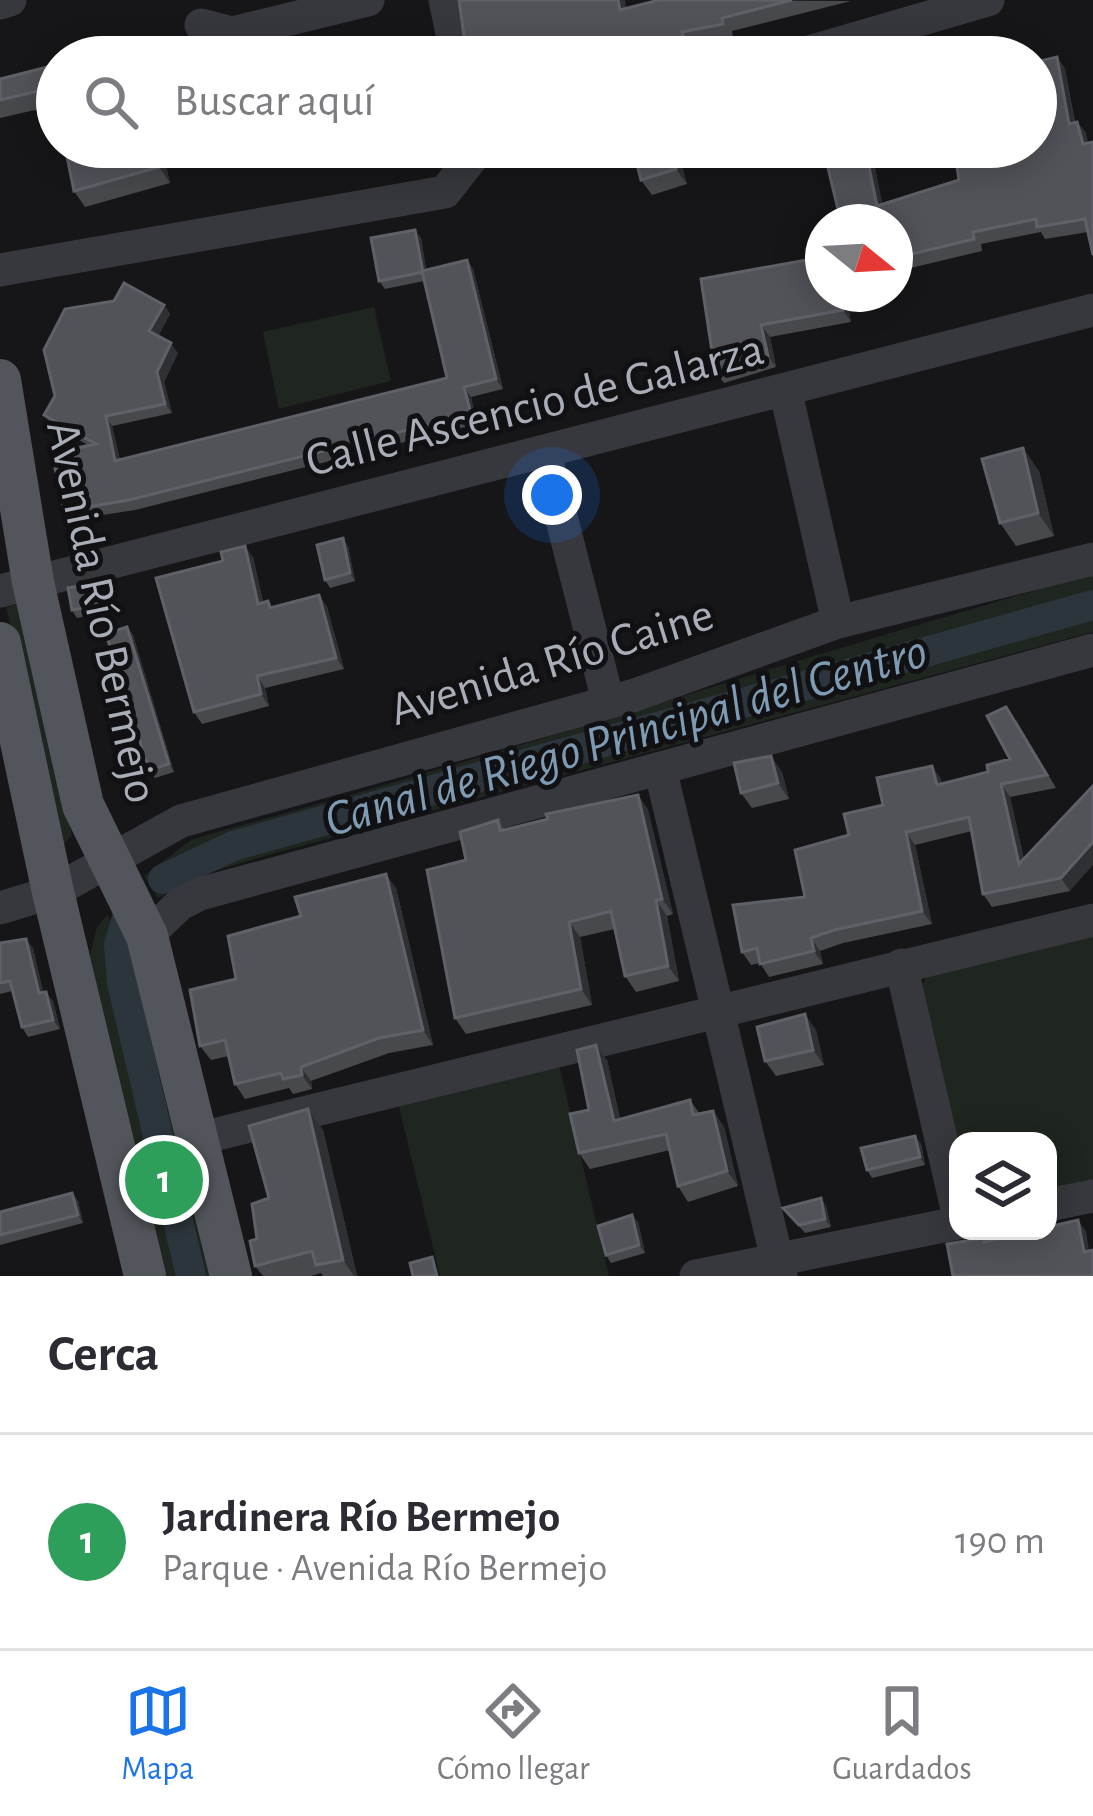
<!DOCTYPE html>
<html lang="es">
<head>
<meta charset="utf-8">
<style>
	body { margin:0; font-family:"Alegreya Sans",sans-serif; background:#f2f2f3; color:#2b2b33 }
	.controls { position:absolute; right:36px; bottom:36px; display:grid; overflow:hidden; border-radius:24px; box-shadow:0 6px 30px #0003 }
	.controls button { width:108px; height:108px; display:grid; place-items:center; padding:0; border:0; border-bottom:3px solid #e1e1e2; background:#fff; color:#2b2b33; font:60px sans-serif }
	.compass { position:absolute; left:805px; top:204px; width:108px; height:108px; border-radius:50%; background:#fff; box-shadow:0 6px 30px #0003; rotate:108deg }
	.you { position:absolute; left:552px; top:495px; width:42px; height:42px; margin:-30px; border:9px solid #fff; border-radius:50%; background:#1a73e8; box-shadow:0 0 0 18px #1a73e833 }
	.badge { display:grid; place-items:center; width:78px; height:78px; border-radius:50%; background:#1a73e8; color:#fff; font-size:39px; font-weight:700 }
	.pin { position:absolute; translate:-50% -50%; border:6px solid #fff; box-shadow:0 3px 12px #0006 }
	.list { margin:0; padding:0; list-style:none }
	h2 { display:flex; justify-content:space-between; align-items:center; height:156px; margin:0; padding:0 48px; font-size:51px }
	h2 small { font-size:39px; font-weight:400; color:#7c7c81 }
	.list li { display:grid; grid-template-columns:78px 1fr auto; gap:36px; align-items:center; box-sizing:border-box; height:216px; padding:0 48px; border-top:3px solid #e1e1e2 }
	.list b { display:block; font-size:45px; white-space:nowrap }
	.list p { margin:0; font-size:39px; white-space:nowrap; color:#7c7c81 }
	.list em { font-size:39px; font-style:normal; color:#7c7c81 }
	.icon { flex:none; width:66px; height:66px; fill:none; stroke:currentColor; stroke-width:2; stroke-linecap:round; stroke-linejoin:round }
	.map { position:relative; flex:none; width:1093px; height:1276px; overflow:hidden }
	.search { position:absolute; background:#fff; box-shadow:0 6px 30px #0003; left:36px; right:36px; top:36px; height:132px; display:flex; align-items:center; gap:30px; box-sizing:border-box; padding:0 42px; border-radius:66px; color:#7c7c81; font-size:45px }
	.sheet { height:372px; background:#fff }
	nav { display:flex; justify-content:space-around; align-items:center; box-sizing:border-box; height:168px; border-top:3px solid #e1e1e2; background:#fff; font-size:33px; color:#7c7c81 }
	nav a { display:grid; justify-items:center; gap:6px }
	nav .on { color:#1a73e8 }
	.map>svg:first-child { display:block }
	.green { fill:#1e261f }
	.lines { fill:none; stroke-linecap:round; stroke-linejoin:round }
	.canal { stroke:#2c353c; stroke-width:30 }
	.minor { stroke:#37383d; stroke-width:33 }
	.major { stroke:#53555c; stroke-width:42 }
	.wall { fill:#47494d }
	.shaded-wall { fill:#2f3033 }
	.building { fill:#525359; stroke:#5f6168; stroke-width:3 }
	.labels { text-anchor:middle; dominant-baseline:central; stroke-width:10; stroke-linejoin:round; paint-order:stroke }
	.street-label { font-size:48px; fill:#a8adb8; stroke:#111113 }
	.water-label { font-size:51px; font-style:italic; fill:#7f9bb3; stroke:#111113 }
</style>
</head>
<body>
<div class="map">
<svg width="1093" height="1276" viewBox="0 0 1093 1276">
	<rect width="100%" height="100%" fill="#161618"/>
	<path class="green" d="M374,307l17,74 -112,28 -16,-77z
		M1093,574v58l-825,223 -57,17 -53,26 -14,-22 47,-36 33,-10c292,-79 578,-174 869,-256z
		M20,603l52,232 -10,11 -56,-239z
		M107,915l29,42 79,319h-55l-70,-321 7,-28z
		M1093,931v255l-45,10v-55h-90l-37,-153 6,-13z
		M558,1060l51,216h-169l-42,-173z"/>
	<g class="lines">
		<path class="canal" d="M163,879l70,-33 860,-241
			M126,921l-7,24 3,38 69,293"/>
		<path class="minor" d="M445,0l12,57
			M0,3l10,-3
			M201,25l31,8 136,-33
			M791,57l197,-57
			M0,270l445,-78 32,-41 14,-4
			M786,393l52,229
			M545,453l63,248
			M0,591l1093,-281
			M660,768l121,508
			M0,908l53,-16 128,-71 454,-126 203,-73 255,-63
			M147,936l33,-32 20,-10 893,-244
			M901,965l57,248
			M197,1139l896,-219
			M1048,1205l45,-9
			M696,1276l262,-53"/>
		<path class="major" d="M0,380l33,202 50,223 64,131 84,340
			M0,643l53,249 92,384"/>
	</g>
	<path class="wall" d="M659,0l192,1 -119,30 1,7 -41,7 1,5 -22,7h-204z
		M1057,57l8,12 10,53h2l9,11 2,99 -43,7 -4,-7 -60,12 1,7 -84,20 2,8 -5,1v-58l-72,-75h48l11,57 77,-24z
		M0,79l57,3v23l-57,13z
		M161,147l9,36 -85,24 -11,-16z
		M640,147h34l5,8 8,29 -35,11 -11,-15z
		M421,238l5,32 41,-10 6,9 30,120 -32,8 6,27 -342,86 -65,10 -6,-9 24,-66 -37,-21 -7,-9 120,-110 6,9 -12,22 20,17 -14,29 8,31 -60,13 8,34 327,-82 -23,-97 -39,8 -6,-8z
		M701,279l122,15h23l5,28 -81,15 6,30 -52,16 -9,-12z
		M1039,471l15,65 -38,10 -16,-23z
		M348,546l7,35 -25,7 -5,-8z
		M253,557l10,45 5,-1 4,6 47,-12 8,12 17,62 -79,19 4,18 -67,18 -8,-12 29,-151z
		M104,591l3,21 -30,6 -5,-8z
		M127,627l6,8 41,137 -19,6 -6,-8z
		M1016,720l40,68 -46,9 14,62 69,-73 -23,105 -78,16 -9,-13 -11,-63 -57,14 17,79 -89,19 -23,8 3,13 -54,13 -9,-14 -9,2 -9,-13 63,-55 44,-62 34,-30 58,-26 1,4 46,-11 22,-13z
		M782,772l7,27 -37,9 -11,-15z
		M638,795l10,15 25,104 -6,2 12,65 -43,11 -11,-16 -10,-47 -35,8 12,68 -126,29 -11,-16 11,-158 32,-40 7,10z
		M396,888l37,157 -44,8 -78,28 1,8 -19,5 -4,-6 -44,11 -10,-15 -6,-28 -18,4 -11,-14 36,-67z
		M0,943l33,5 10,44 10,9 7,28 -32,8 -6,-10 -10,-36 -12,3z
		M816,1030l8,35 -48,11 -11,-15z
		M607,1060l13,59 70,-19 10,14 13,-3 11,16 14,59 -50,16 -10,-16 -8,-36 -80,19 -11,-16 10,-43z
		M308,1109l15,21 34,146h-34l-2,-3 -10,3h-48l-8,-10 2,-27 12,-41z
		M915,1136l6,8 4,21 -53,13 -5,-8z
		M72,1193l6,8 5,22 -83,22v-33z
		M826,1206l5,21 -26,6 -22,-25z
		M638,1222l7,31 -34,10 -5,-8z"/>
	<path class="shaded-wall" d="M618,0h7l4,23 -9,-13z
		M1057,57l8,12 12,67 -8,-12z
		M47,67l10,15v15l-6,-9z
		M1077,122l9,11 5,23 -8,-12z
		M154,147h7l9,36 -11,-16z
		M670,147h4l5,8 8,29 -11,-15z
		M865,147h6l14,71 -8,-12z
		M415,230l6,8 7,42 -5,-8z
		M467,260l6,9 30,120 -7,-10z
		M840,294h6l5,28 -8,-12z
		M164,305l6,9 -14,26 -7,-9z
		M761,325l9,12 6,30 -8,-11z
		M171,343l7,10 -14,29 8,31 -7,-9 -8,-32z
		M464,387l7,10 6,27 -6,-10z
		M106,416l6,10 10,44 -7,-9z
		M1023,448l16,23 15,65 -16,-23z
		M343,538l5,8 7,35 -5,-8z
		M245,546l8,11 13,58 -8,-11z
		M98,583l6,8 3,21 -5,-8z
		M319,595l8,12 17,62 -8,-11z
		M127,627l6,8 41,137 -5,-8z
		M257,676l8,12 4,18 -8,-12z
		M771,756l11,16 7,27 -11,-16z
		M932,766l9,13 5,19 -9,-13z
		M1001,784l9,13 18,80 -9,-13z
		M638,795l10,15 25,104 -11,-15z
		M906,832l9,13 17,79 -10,-13z
		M1093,842v23l-23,26 -9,-13z
		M386,874l10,14 37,157 -10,-15z
		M656,900l11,16 12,65 -11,-15z
		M569,922l11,15 12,68 -11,-16z
		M811,938l9,13 3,13 -9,-13z
		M26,939l7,9 13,55 -7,-10z
		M46,992l7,9 7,28 -7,-9z
		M805,1014l11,16 8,35 -11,-15z
		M596,1045l11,15 17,77 -10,-16z
		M301,1067l10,14 1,8 -10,-14z
		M308,1109l15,21 34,146h-3l-11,-16z
		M713,1111l11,16 14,59 -11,-15z
		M915,1136l6,8 4,21 -5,-8z
		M72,1193l6,8 5,22 -5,-8z
		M821,1198l5,8 5,21 -6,-8z
		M632,1215l6,7 7,31 -6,-8z
		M1078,1220l8,11 5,32 -7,-11z"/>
	<path class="building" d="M459,0h159l2,10 39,-10h133l-70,18 1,6 -41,8 1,4 -62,21h-93l-1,-8 -25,8h-35z
		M1057,57l12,67 8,-2 6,22 10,-2v113l-8,-36 -48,8 -1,-8 -63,13 1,7 -79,19v-36h-54l-18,-75h42l12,59 82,-26 -5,-33h82v-85z
		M47,67l4,21 -51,12v-21z
		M65,147h89l5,20 -85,24z
		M640,147h30l6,22 -35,11 -8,-31z
		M415,230l8,42 -44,9 -8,-43z
		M823,257v37h17l3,16 -82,15 7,31 -53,15 -14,-92z
		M467,260l29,119 -32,8 7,27 -342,86 -65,11 -12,-58 44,-9 -52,-29 11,-19 -11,-46 21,-41 49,-8 10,-18 40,22 -15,26 22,12 -14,29 8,32 -59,12 9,45 332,-83 -25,-107z
		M1023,448l15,65 -38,10 -18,-64z
		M343,538l7,35 -25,7 -8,-35z
		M245,546l13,58 10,-3 2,7 49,-13 17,63 -79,18 4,18 -67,18 -38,-134 67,-17 -2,-9z
		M98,583l4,21 -30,6 -4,-22z
		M127,627l42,137 -20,6 -43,-136z
		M1006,707l41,68 -46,9 18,80 74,-78v56l-32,36 -78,16 -14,-77 -63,15 16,79 -88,19 -23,8 3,13 -54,13 -3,-16 -15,4 -9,-47 72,-8 -10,-47 54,-15 -5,-21 39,-9 -6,-27 55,-12 5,19 51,-13 -1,-7 23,-6 -23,-43z
		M771,756l7,27 -37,10 -7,-30z
		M638,795l24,104 -6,1 12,66 -43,10 -14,-65 -42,11 12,67 -126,29 -28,-148 39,-10 -6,-28 38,-12 2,11 48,-12 -2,-5z
		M386,874l37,156 -44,8 -78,29 1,8 -19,4 -2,-6 -46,11 -10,-44 -25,6 -10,-56 46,-11 -8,-43 73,-20 -6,-19z
		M26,939l13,54 7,-1 7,28 -31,7 -12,-46 -10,2v-40z
		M805,1014l8,36 -48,11 -8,-34z
		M596,1045l18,76 76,-21 3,15 20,-4 14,60 -49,15 -12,-52 -87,19 -9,-39 19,-4 -12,-60z
		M308,1109l35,151 -27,5 -4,-14 -57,15 -5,-25 7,-2 -5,-35 17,-6 -20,-72z
		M915,1136l5,21 -53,13 -6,-22z
		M72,1193l6,22 -78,20v-23z
		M821,1198l4,21 -26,6 -16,-17z
		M632,1215l7,30 -33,10 -8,-29z
		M1078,1220l6,32 9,-2v26h-140l-6,-32 37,-6v4l47,-11h17v-4z
		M432,1257l5,19h-24l-3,-13z"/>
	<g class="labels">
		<g class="street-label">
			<text transform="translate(535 406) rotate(-14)">Calle Ascencio de Galarza</text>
			<text transform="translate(101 612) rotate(78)">Avenida Río Bermejo</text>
			<text transform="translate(552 663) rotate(-17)">Avenida Río Caine</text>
		</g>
		<g class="water-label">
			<text transform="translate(626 736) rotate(-16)">Canal de Riego Principal del Centro</text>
		</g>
	</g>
</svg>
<div class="controls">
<button><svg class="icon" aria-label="layers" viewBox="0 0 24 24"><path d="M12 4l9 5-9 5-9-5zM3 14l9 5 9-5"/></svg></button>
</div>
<svg class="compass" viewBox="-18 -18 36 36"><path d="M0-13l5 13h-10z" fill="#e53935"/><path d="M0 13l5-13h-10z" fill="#7c7c81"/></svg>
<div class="you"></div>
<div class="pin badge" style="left:164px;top:1180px;background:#2e9e5b">1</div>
<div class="search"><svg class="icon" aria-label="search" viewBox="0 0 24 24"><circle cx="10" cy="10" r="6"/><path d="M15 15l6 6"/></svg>Buscar aquí</div>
</div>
<section class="sheet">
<h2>Cerca<small></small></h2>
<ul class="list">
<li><span class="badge" style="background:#2e9e5b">1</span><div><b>Jardinera Río Bermejo</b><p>Parque · Avenida Río Bermejo</p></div><em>190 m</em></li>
</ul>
</section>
<nav>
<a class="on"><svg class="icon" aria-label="map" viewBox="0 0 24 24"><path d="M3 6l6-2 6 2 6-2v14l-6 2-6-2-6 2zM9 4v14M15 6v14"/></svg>Mapa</a>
<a><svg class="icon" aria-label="directions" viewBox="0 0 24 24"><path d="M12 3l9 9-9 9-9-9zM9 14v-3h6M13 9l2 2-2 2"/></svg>Cómo llegar</a>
<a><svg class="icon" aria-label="saved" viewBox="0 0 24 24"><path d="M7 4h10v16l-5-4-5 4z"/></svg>Guardados</a>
</nav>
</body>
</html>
